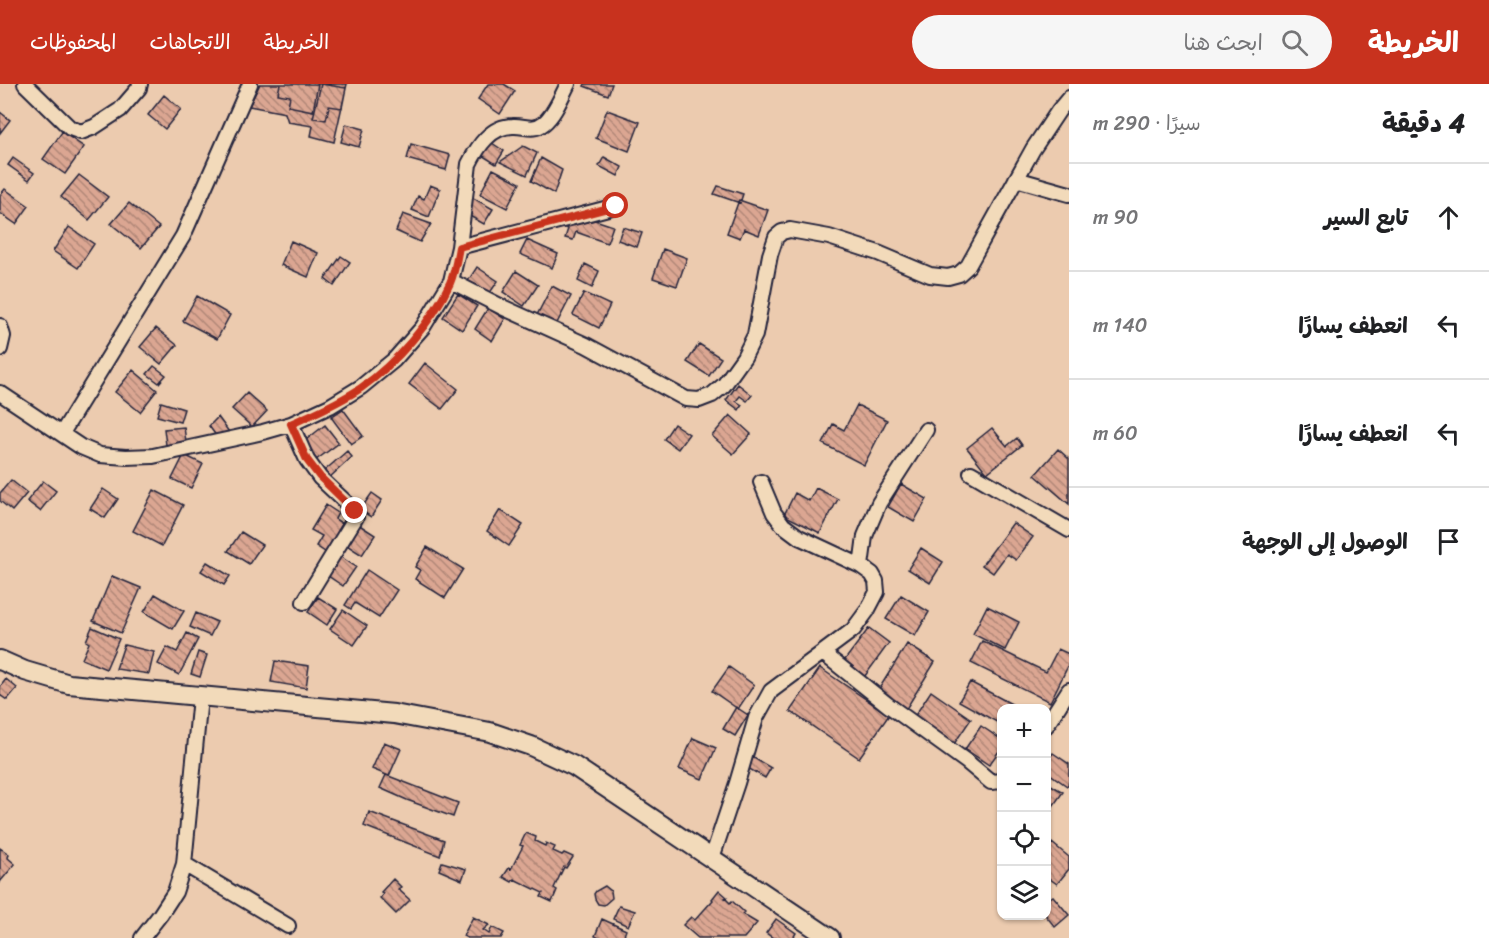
<!DOCTYPE html>
<html lang="ar">
<head>
<meta charset="utf-8">
<style>
	body { margin:0; font-family:Sriracha,"Playpen Sans Arabic",sans-serif; background:#f6f6f6; color:#202124; direction:rtl }
	.controls { position:absolute; right:18px; bottom:18px; display:grid; overflow:hidden; border-radius:12px; box-shadow:0 2px 4px #0004 }
	.controls button { width:54px; height:54px; display:grid; place-items:center; padding:0; border:0; border-bottom:2px solid #e0e0e0; background:#fff; color:#202124; font:30px sans-serif }
	.stop { position:absolute; width:18px; height:18px; margin:-14px; border:4px solid #c8321e; border-radius:50%; background:#fff }
	.stop.end { background:#c8321e; border-color:#fff; box-shadow:0 2px 6px #0008 }
	.list { margin:0; padding:0; list-style:none }
	h2 { display:flex; justify-content:space-between; align-items:center; height:78px; margin:0; padding:0 24px; font-size:26px }
	h2 small { font-size:20px; font-weight:400; color:#757577 }
	.list li { display:grid; grid-template-columns:39px 1fr auto; gap:18px; align-items:center; box-sizing:border-box; height:108px; padding:0 24px; border-top:2px solid #e0e0e0 }
	.list b { display:block; font-size:22px; white-space:nowrap }
	.list em { font-size:20px; font-style:normal; color:#757577 }
	.icon { flex:none; width:33px; height:33px; fill:none; stroke:currentColor; stroke-width:2; stroke-linecap:round; stroke-linejoin:round }
	.map { position:relative; flex:none; width:1069px; height:854px; overflow:hidden; direction:ltr }
	header { display:flex; align-items:center; gap:36px; box-sizing:border-box; height:84px; padding:0 30px; background:#c8321e; color:#fff }
	header strong { font-size:28px }
	nav { display:flex; gap:33px; margin-inline-start:auto; font-size:21px }
	.search { width:420px; height:54px; background:#f6f6f6; display:flex; align-items:center; gap:15px; box-sizing:border-box; padding:0 21px; border-radius:33px; color:#757577; font-size:22px }
	main { display:flex }
	aside { flex:1; background:#fff }
	.map>svg:first-child { display:block }
	.building { fill:url(#building-back-hatch); stroke:#22223b; stroke-width:1.5 }
	.lines { fill:none; stroke-linecap:round; stroke-linejoin:round }
	.street-casing { stroke:#22223b; stroke-width:18 }
	.secondary-casing { stroke:#22223b; stroke-width:22 }
	.street { stroke:#f2daba; stroke-width:14 }
	.secondary { stroke:#f2daba; stroke-width:18 }
	.route { stroke:#c8321e; stroke-width:8 }
</style>
</head>
<body>
<header>
<strong>الخريطة</strong>
<div class="search"><svg class="icon" aria-label="search" viewBox="0 0 24 24"><circle cx="10" cy="10" r="6"/><path d="M15 15l6 6"/></svg>ابحث هنا</div>
<nav><a>الخريطة</a><a>الاتجاهات</a><a>المحفوظات</a></nav>
</header>
<main>
<aside>
<h2>4 دقيقة<small>سيرًا · 290 m</small></h2>
<ul class="list">
<li><svg class="icon" aria-label="ahead" viewBox="0 0 24 24"><path d="M12 20V5M6 11l6-6 6 6"/></svg><div><b>تابع السير</b></div><em>90 m</em></li>
<li><svg class="icon" aria-label="left" viewBox="0 0 24 24"><path d="M17 20v-9H6M10 6l-5 5 5 5"/></svg><div><b>انعطف يسارًا</b></div><em>140 m</em></li>
<li><svg class="icon" aria-label="left" viewBox="0 0 24 24"><path d="M17 20v-9H6M10 6l-5 5 5 5"/></svg><div><b>انعطف يسارًا</b></div><em>60 m</em></li>
<li><svg class="icon" aria-label="arrive" viewBox="0 0 24 24"><path d="M6 21V4h12l-3 4 3 4H6"/></svg><div><b>الوصول إلى الوجهة</b></div></li>
</ul>
</aside>
<div class="map">
<svg width="1069" height="854" viewBox="0 0 1069 854">
	<defs>
		<pattern id="building-back-hatch" width="6" height="6" patternUnits="userSpaceOnUse" patternTransform="scale(1.5)"><rect width="6" height="6" fill="#dba692"/><path d="M-1 5l2 2M0 0l6 6M5-1l2 2" fill="none" stroke="#b18778"/></pattern>
	</defs>
	<rect width="100%" height="100%" fill="#eccbaf"/>
	<filter id="ink" filterUnits="userSpaceOnUse"><feTurbulence type="fractalNoise" baseFrequency=".0167" numOctaves="2"/><feDisplacementMap in="SourceGraphic" scale="12" xChannelSelector="R" yChannelSelector="G"/><feConvolveMatrix kernelMatrix="1 2 1 2 8 2 1 2 1" color-interpolation-filters="sRGB"/></filter>
	<g filter="url(#ink)">
		<path class="building" d="M260,0h87l-13,58 -23,-6 2,-10 -25,-4 -3,-9 -36,-7z
			M280,0h38l-5,27 -25,-5 2,-10 -12,-2z
			M321,0l25,4 -4,20 -13,-2 -3,14 -13,-2z
			M488,0h16l11,7 -15,23 -22,-15z
			M585,0h27l-4,11 -24,-9z
			M164,11l17,14 -16,20 -17,-14z
			M607,26l33,12 -11,29 -33,-13z
			M0,28l10,8 -10,13z
			M346,40l18,5 -5,18 -18,-5z
			M62,48l22,15 -19,27 -22,-15z
			M489,57l15,10 -8,13 -16,-10z
			M411,60l39,11 -4,15 -39,-11z
			M523,62l14,7 -10,22 -27,-13z
			M604,73l18,10 -4,9 -19,-10z
			M13,74l21,15 -5,7 -21,-15z
			M541,74l21,12 -8,24 -23,-13z
			M493,85l27,14 -13,25 -27,-14z
			M79,91l29,22 -19,23 -28,-23z
			M430,101l10,4 -11,28 -17,-7 6,-14 6,3z
			M718,102l25,8 -3,9 -26,-9z
			M5,105l24,17 -13,18 -16,-11v-18z
			M468,111l25,14 -9,15 -18,-10z
			M739,116l29,10 -9,25 -15,-6 -4,9 -13,-5z
			M129,119l30,24 -18,21 -30,-24z
			M403,130l28,10 -11,18 -24,-11z
			M595,136l18,6 -6,17 -31,-11 -3,8 -8,-2 3,-9 -5,-2z
			M69,143l25,17 -16,24 -25,-17z
			M623,143l19,6 -5,14 -19,-7z
			M527,156l31,14 -6,14 -32,-14z
			M291,157l27,12 -10,24 -27,-12z
			M663,165l24,9 -10,28 -24,-8z
			M341,172l9,6 -16,24 -9,-7z
			M585,180l14,7 -7,17 -14,-7z
			M477,183l21,14 -11,16 -21,-13z
			M516,187l22,14 -14,21 -21,-14z
			M552,202l19,10 -16,31 -19,-10z
			M584,209l26,12 -11,23 -26,-13z
			M458,210l19,12 -15,24 -19,-13z
			M197,212l33,19 -13,24 -34,-18z
			M488,224l17,11 -13,22 -17,-12z
			M156,244l21,17 -16,19 -21,-17z
			M699,260l22,14 -12,18 -22,-14z
			M425,279l33,26 -16,20 -33,-25z
			M154,282l12,9 -7,8 -12,-9z
			M133,286l24,20 -17,22 -25,-20z
			M738,300l14,11 -5,6 -7,-5 -4,5 6,4 -3,5 -13,-10z
			M247,309l20,18 -15,16 -20,-18z
			M161,318l23,7 -4,13 -23,-6z
			M857,321l30,15 -23,45 -41,-21 10,-20 11,6z
			M343,325l20,27 -12,8 -20,-27z
			M730,331l21,19 -18,20 -21,-18z
			M218,333l11,15 -12,5 -8,-11z
			M674,340l15,10 -11,15 -14,-10z
			M325,341l14,18 -23,17 -14,-17z
			M184,343l2,15 -20,3 -2,-16z
			M992,344l15,18 10,-8 5,7 -35,28 -20,-25z
			M1058,365l11,10v45l-34,-29z
			M347,367l5,6 -23,21 -6,-6z
			M184,371l19,9 -12,24 -19,-9z
			M11,396l16,13 -15,18 -12,-10v-8z
			M43,397l13,10 -16,20 -13,-10z
			M901,400l26,15 -13,23 -26,-15z
			M816,404l22,11 -18,34 -36,-18 11,-22 14,8z
			M103,405l15,10 -13,19 -15,-9z
			M154,406l29,15 -21,41 -29,-15z
			M372,409l10,7 -11,17 -11,-7z
			M326,421l12,8 -3,6 11,7 -18,28 -12,-8 6,-10 -11,-6z
			M500,426l23,15 -14,21 -22,-15z
			M1013,439l20,14 -17,23 -9,-6 -14,19 -11,-8z
			M358,440l17,11 -13,20 -17,-11z
			M241,448l21,13 -13,19 -21,-13z
			M427,463l36,22 -18,29 -30,-19 5,-9 -5,-3z
			M921,464l22,14 -13,21 -22,-14z
			M338,471l18,12 -13,19 -18,-12z
			M207,478l23,14 -6,9 -23,-14z
			M367,486l30,20 -18,28 -24,-15 -4,6 -6,-4z
			M112,492l29,12 -20,45 -28,-12z
			M155,510l29,17 -11,18 -29,-17z
			M901,511l28,17 -14,24 -29,-17z
			M318,513l19,12 -10,16 -19,-13z
			M987,522l32,16 -14,28 -32,-16z
			M343,526l24,16 -13,19 -24,-16z
			M196,529l21,9 -7,14 -20,-9z
			M92,543l27,12 -13,30 -24,-10 7,-16 -3,-2z
			M869,544l20,15 -27,37 -21,-15z
			M187,549l11,6 -19,36 -21,-11 9,-17 10,5z
			M982,557l64,31 12,-23 11,5v10l-19,38 -79,-39z
			M907,560l28,18 -29,47 -29,-17z
			M124,561l30,7 -5,22 -33,-5z
			M198,568l9,3 -7,22 -9,-3z
			M275,577l34,5 -3,22 -35,-6z
			M729,583l25,18 -16,24 -26,-18z
			M820,584l69,47 -30,43 -69,-47z
			M6,595l11,9 -10,12 -7,-5v-8z
			M970,598l49,26h-17v17l-43,-24z
			M931,607l40,28 -17,25 -40,-27z
			M736,623l12,8 -13,21 -12,-7z
			M981,642l21,14v7l-13,18 -24,-16z
			M693,654l23,10 -14,31 -23,-10z
			M384,658l17,7 -12,27 -17,-7z
			M1053,669l16,11v19l-2,3 -21,-15v-9z
			M752,673l19,11 -6,10 -19,-11z
			M386,691l72,28 -5,14 -46,-17 -27,-12z
			M1046,698l17,10 -17,24z
			M369,728l75,28 -4,16 -76,-30z
			M526,749l10,4 -1,4 10,5 1,-3 9,4 -2,4 9,4 2,-2 9,4 -7,11 -2,-1 -10,21 3,2 -5,12 -11,-5 2,-4 -29,-14 -2,3 -9,-5 6,-9 2,1 12,-23 -3,-1z
			M1052,759l17,14v12l-12,15 -11,-8v-26z
			M0,764l9,6 -1,4 7,6 -15,18z
			M442,778l24,7 -4,11 -23,-10z
			M393,795l8,8 -3,2 12,11 -14,14 -16,-16 3,-4 -2,-2z
			M605,802l6,5 1,7 -8,7 -6,-1 -3,-5 -1,-5 2,-3z
			M719,806l8,7 -2,1 5,5 2,-2 12,11 -2,2 15,9 -13,15h-46l-15,-13 8,-8 4,3 18,-20 -1,-1z
			M1053,812l16,19 -14,12 -9,-11v-15z
			M619,822l16,5 -7,15 -15,-7z
			M473,833l16,8 -6,5 6,4 3,-7 12,6 -3,5h-34l-4,-2z
			M602,835l24,11 -3,8h-24l-4,-2z
			M776,835l20,14 -3,5h-20l-7,-5z"/>
		<g class="lines">
			<defs>
				<path id="street" d="M25,0l45,44 11,4 13,-5 26,-17 19,-22 1,-4
					M1016,95l53,15
					M459,163l157,-41
					M451,197l51,26 84,38 100,54 13,1 13,-5 12,-10 20,-28 11,-22 15,-80 6,-18 6,-5 8,-2 39,7 49,16 52,22 18,2 11,-3 9,-8 65,-117 26,-39 10,-12
					M0,242l3,10 -3,13
					M0,309l81,54 19,8 26,2 27,-1 110,-24 28,-8 39,-18 31,-19 33,-27 29,-33 28,-46 8,-34 10,-83c9,-18 22,-38 44,-38 11,-1 20,6 31,-3 11,-9 17,-26 24,-39
					M291,340l16,36 13,18 35,33 1,6 -52,85
					M62,349l121,-197 67,-152
					M971,389l98,57
					M861,482l4,-30 14,-33 47,-73
					M823,569l65,52 79,57 24,20 11,-1
					M1046,642l23,-36
					M712,774l25,-75 19,-65 15,-27 82,-61 14,-19 10,-19 -1,-11 -4,-7 -11,-8 -62,-29 -16,-12 -9,-12 -13,-31
					M184,780l104,62
					M142,854l18,-23 15,-23 9,-28 16,-167"/>
				<path id="secondary" d="M0,576l25,11 44,13 325,30 96,18 41,14 43,20 256,172"/>
			</defs>
			<use href="#street" class="street-casing"/>
			<use href="#secondary" class="secondary-casing"/>
			<use href="#street" class="street"/>
			<use href="#secondary" class="secondary"/>
		</g>
	</g>
	<g class="lines" filter="url(#ink)">
		<path class="route" d="M355,427l-35,-34 -13,-17 -16,-36c24,-11 48,-21 70,-36 34,-24 72,-67 89,-105 5,-11 7,-25 9,-36l157,-41"/>
	</g>
</svg>
<div class="controls">
<button>+</button>
<button>−</button>
<button><svg class="icon" aria-label="locate" viewBox="0 0 24 24"><circle cx="12" cy="12" r="6"/><path d="M12 2v4M12 18v4M2 12h4M18 12h4"/></svg></button>
<button><svg class="icon" aria-label="layers" viewBox="0 0 24 24"><path d="M12 4l9 5-9 5-9-5zM3 14l9 5 9-5"/></svg></button>
</div>
<div class="stop" style="left:616px;top:122px"></div>
<div class="stop end" style="left:355px;top:427px"></div>
</div>
</main>
</body>
</html>
